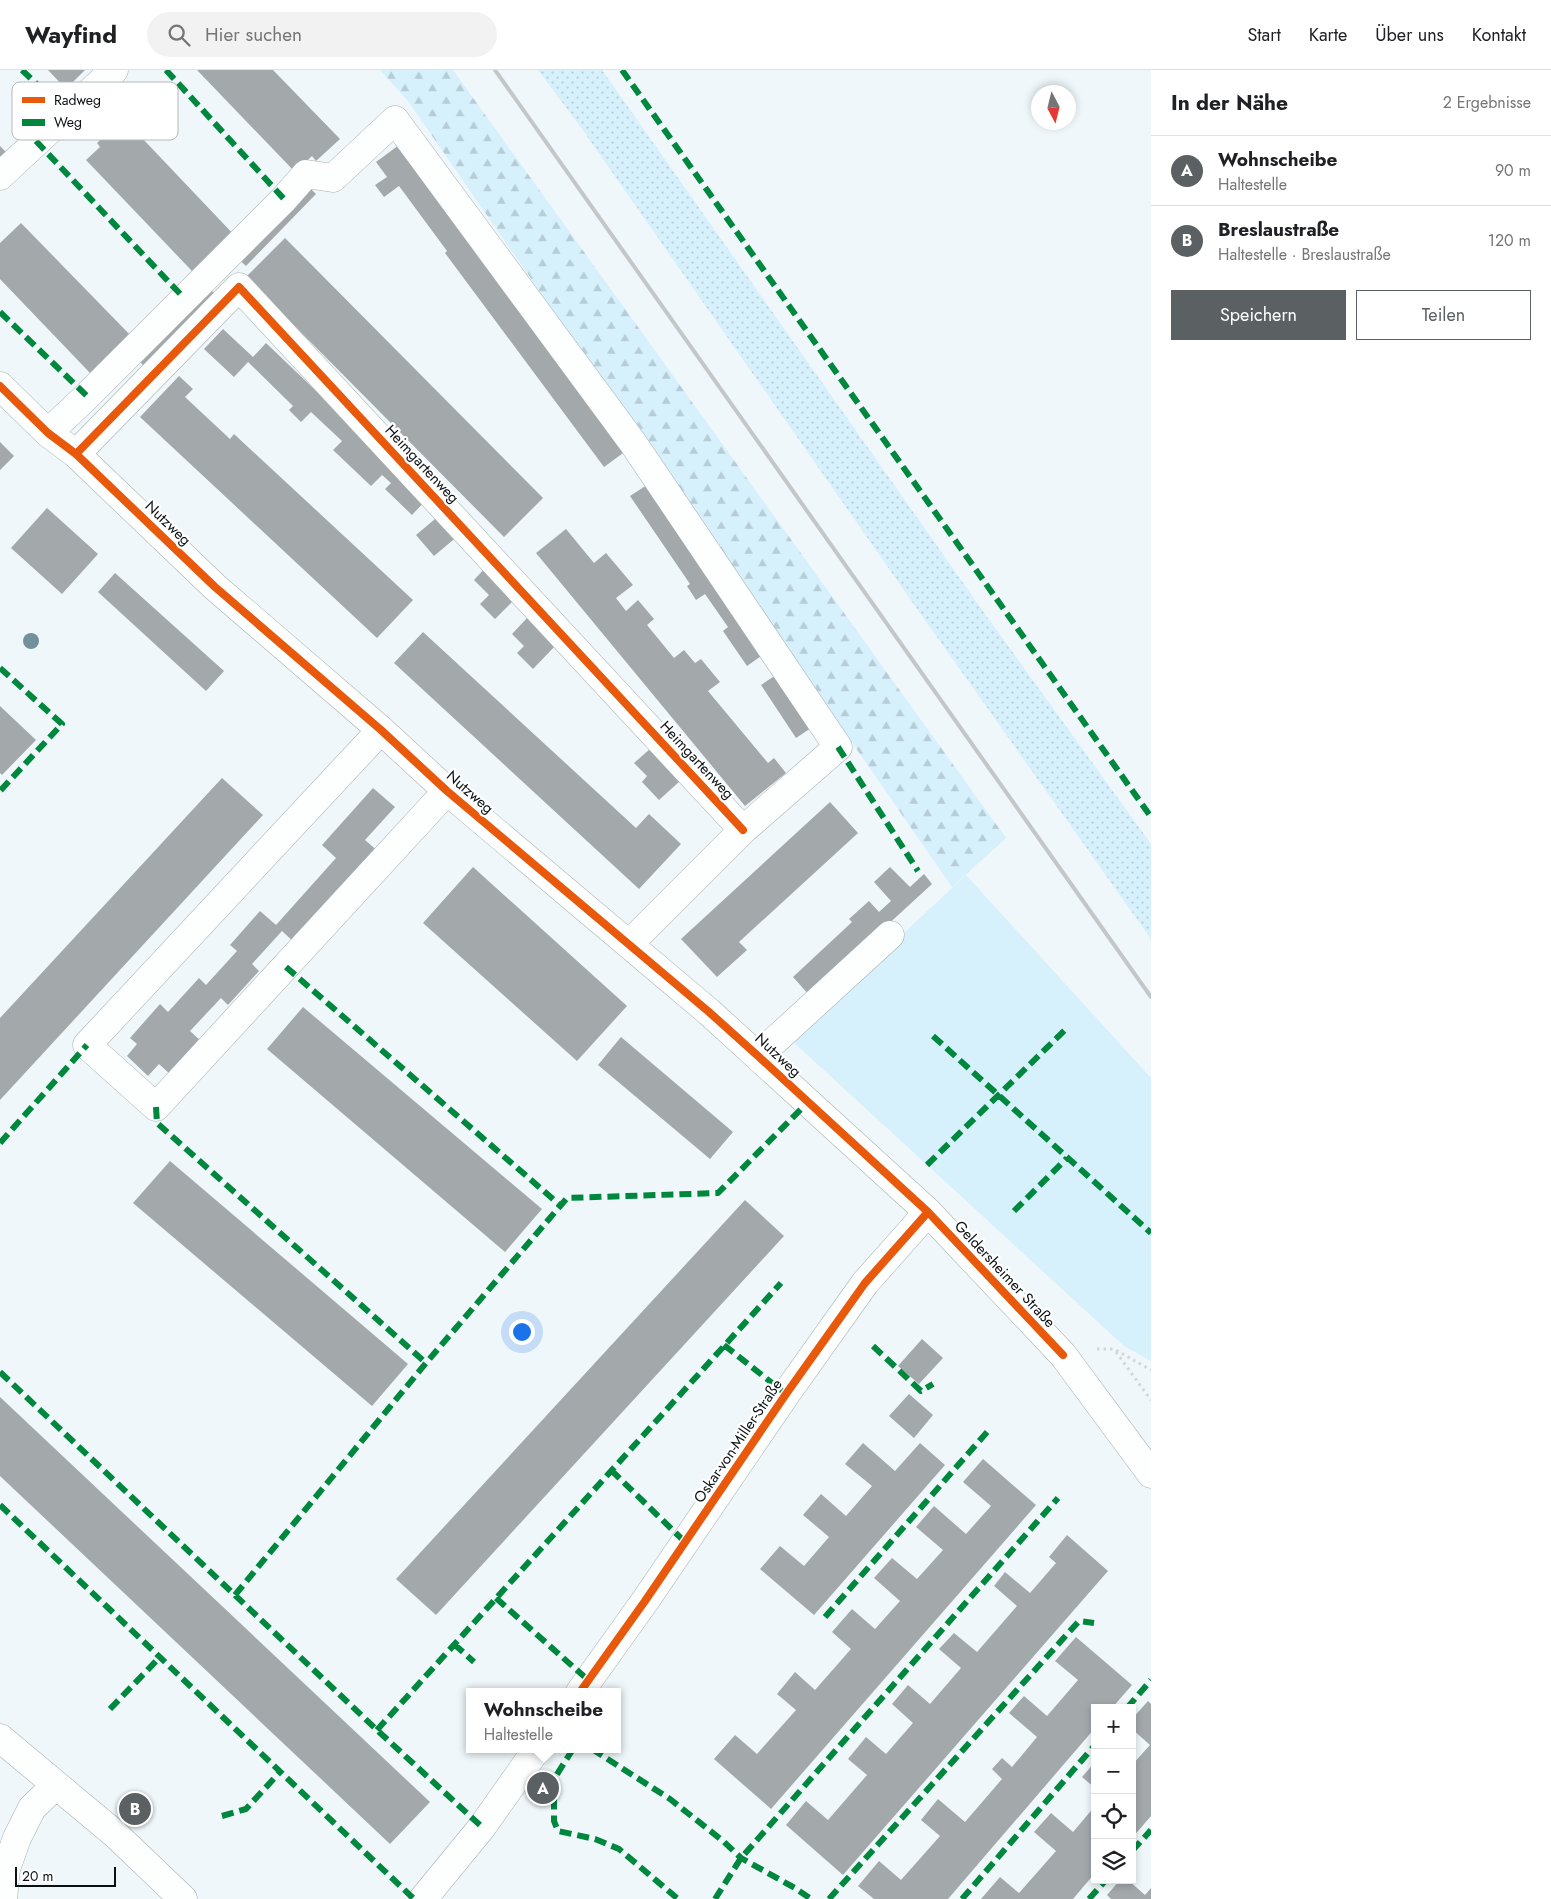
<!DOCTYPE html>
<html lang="de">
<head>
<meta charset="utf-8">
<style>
	body { margin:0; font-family:Jost,sans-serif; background:#f2f2f2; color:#202124 }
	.controls { position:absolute; right:15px; bottom:15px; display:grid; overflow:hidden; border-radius:0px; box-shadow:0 2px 8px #0003 }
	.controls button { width:45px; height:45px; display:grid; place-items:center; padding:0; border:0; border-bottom:1px solid #e0e0e0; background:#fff; color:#202124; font:25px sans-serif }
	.compass { position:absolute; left:1031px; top:15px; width:45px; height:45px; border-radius:50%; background:#fff; box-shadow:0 2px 8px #0003; rotate:173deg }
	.scale { position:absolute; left:15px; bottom:12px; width:101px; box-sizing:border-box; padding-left:5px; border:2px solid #0b1012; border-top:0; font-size:14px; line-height:18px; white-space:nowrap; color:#0b1012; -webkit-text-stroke:4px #fff; paint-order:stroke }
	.you { position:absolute; left:521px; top:1261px; width:18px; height:18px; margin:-12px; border:4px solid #fff; border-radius:50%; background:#1a73e8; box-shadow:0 0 0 8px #1a73e833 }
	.badge { display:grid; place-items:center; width:32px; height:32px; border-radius:50%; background:#5b6163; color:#fff; font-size:16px; font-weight:700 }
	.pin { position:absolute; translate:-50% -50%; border:2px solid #fff; box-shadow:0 1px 5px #0006 }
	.popup { position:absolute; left:466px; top:1618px; width:155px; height:65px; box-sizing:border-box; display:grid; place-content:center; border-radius:0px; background:#fff; filter:drop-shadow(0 1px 4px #0005); font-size:16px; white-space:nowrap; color:#757577 }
	.popup b { font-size:19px; color:#202124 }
	.popup::after { content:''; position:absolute; left:50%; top:100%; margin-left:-10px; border:10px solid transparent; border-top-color:#fff }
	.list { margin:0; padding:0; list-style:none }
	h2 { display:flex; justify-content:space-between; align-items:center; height:65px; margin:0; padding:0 20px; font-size:21px }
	h2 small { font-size:16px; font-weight:400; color:#757577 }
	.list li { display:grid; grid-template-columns:32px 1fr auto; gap:15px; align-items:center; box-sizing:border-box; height:70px; padding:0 20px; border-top:1px solid #e0e0e0 }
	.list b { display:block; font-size:19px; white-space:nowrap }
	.list p { margin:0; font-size:16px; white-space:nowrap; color:#757577 }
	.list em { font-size:16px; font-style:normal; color:#757577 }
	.actions { display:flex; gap:10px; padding:15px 20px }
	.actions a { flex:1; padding:11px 0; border:1px solid #5b6163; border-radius:0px; text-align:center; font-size:18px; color:#5b6163 }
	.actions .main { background:#5b6163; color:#fff }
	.icon { flex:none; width:28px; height:28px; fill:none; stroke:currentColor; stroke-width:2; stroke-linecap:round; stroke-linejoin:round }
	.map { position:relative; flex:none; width:1151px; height:1829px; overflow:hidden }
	header { display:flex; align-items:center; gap:30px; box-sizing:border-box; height:70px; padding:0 25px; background:#fff; border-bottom:1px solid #e0e0e0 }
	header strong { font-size:24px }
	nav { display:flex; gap:28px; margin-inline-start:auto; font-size:18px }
	.search { width:350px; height:45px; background:#f2f2f2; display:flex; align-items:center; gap:12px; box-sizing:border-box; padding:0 18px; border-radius:28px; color:#757577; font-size:19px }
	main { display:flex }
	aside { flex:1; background:#fff }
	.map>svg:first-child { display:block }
	.grass { fill:url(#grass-dots) }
	.forest { fill:url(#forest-firs) }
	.garden { fill:#d6f0fc }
	.building { fill:#a3a8ab }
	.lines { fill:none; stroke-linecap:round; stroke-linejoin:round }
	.minor-casing { stroke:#a8aeb0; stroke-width:29 }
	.path { stroke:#d3d5d6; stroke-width:3; stroke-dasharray:2.5 4; stroke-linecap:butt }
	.minor { stroke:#fdfefe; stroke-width:28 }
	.rail { stroke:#c4c7c8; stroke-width:4 }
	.quiet { stroke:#00873e; stroke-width:6; stroke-dasharray:12 6; stroke-linecap:butt }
	.cycleway-casing { stroke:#fff; stroke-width:11 }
	.cycleway { stroke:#e8590c; stroke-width:8 }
	.tree { fill:#73919b }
	.labels { text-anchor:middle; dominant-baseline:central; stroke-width:4.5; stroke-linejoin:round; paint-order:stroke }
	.street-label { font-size:15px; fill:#0b1012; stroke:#fff }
	.key { fill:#fff; stroke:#b6b7b8; stroke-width:1 }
	.key-label { font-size:14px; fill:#0b1012 }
</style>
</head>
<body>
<header>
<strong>Wayfind</strong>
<div class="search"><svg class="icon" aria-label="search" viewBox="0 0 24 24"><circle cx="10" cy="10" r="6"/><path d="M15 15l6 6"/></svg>Hier suchen</div>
<nav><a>Start</a><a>Karte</a><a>Über uns</a><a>Kontakt</a></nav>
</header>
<main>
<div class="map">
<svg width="1151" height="1829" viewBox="0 0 1151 1829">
	<defs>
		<pattern id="grass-dots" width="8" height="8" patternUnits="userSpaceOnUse" patternTransform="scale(1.25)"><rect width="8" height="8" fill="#d6f0fc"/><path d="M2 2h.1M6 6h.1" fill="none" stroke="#b6cdd7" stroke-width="1.8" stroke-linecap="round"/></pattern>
		<pattern id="forest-firs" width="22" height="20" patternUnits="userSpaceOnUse" patternTransform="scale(1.25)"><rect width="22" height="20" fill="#d6f0fc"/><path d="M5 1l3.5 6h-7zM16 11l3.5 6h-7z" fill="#b6cdd7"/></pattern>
	</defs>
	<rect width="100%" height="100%" fill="#eff7fa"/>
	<path class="grass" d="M538,0h64l383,544 166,230v95l-236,-333 -333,-477z"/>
	<path class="forest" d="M380,0h73l553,768 -54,49 -544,-786z"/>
	<path class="garden" d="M966,805l185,203v283l-27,-15 -334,-307z"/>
	<path class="building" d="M48,0h37l-19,19z
		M197,0h76l67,69 -24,22 -4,-5 -17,16z
		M123,48l114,120 -28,17 -17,16 -106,-111 14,-13 -3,-4z
		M403,72l227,306 -26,19 -159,-214 2,-2 -48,-65 -15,11 -9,-12 12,-8 -11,-15z
		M0,76l6,6 -6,5z
		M305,113l11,11 -70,72 -11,-10z
		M21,153l115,118 -45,33 -91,-95v-36z
		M285,168l258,260 -39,39 -258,-260z
		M206,215l11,11 -70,73 -11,-11z
		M223,259l30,28 13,-14 162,155 -16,17 -27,-26 6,-6 -9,-8 -11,11 -38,-36 9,-9 -31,-29 -10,10 -12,-12 4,-4 -45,-44 -14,15 -30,-28z
		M179,306l14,13 -8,8 45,42 4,-5 179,166 -36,38 -237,-221z
		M0,372l14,14 -14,14z
		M650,413l117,169 -20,14 -24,-35 5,-4 -23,-33 -9,6 -9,-14 3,-2 -60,-88z
		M47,438l51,46 -36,40 -51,-46z
		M441,444l18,21 -25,21 -18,-21z
		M566,459l28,34 12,-10 27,32 -17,13 10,13 12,-11 16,19 -7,6 27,33 10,-8 11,13 6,-4 19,23 -12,9 60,72 6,-5 12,15 -41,33 -209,-253z
		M486,497l31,30 -22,22 -15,-15 9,-9 -15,-15z
		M115,503l109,98 -18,20 -108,-99z
		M528,547l28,28 -23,24 -16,-16 7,-7 -12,-12z
		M423,562l213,196 13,-14 32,30 -42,45 -245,-226z
		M782,601l35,53 -21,14 -35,-53z
		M0,636l36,34 -34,35 -2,-2z
		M650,679l30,32 -21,19 -17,-18 5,-6 -13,-13z
		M222,708l41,37 -263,285v-82z
		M373,718l22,19 -30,33 15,13 -83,92 -15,-14 -30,33 7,7 -31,34 -7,-7 -31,33 12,11 -31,33 -12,-11 -11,12 -21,-20 10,-12 -7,-6 30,-34 8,8 31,-34 7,7 31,-34 -7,-6 30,-34 16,14 60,-67 -14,-13z
		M830,732l28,31 -119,109 8,8 -30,27 -36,-38z
		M473,797l154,139 -50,55 -154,-138z
		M890,797l20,20 14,-13 8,10 -122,112 -17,-19 59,-55 -3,-3 20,-18 10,11 12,-11 -17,-19z
		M303,937l239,202 -37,43 -238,-203z
		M621,967l112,95 -23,27 -112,-94z
		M170,1091l238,203 -36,42 -239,-203z
		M745,1130l39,36 -348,379 -40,-36z
		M922,1269l21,19 -24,26 -21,-18z
		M909,1324l24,21 -19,23 -25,-22z
		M0,1327l430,405 -40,42 -390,-368z
		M863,1373l32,28 25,-28 25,22 -131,150 -54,-46 20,-23 24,20 25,-29 -26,-22 18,-21 25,22 26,-30 -27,-22z
		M983,1389l53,46 -265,304 -57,-50 21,-24 22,19 39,-44 -19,-16 18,-22 20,18 36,-41 -19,-17 20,-23 23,20 25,-28 -26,-23 18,-20 25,21 26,-29 -27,-23 18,-21 32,28 25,-28 -28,-24z
		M1067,1465l41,36 -265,304 -57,-50 20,-24 22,19 39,-45 -19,-16 18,-22 20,17 27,-31 -21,-19 16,-19 22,19 31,-36 -22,-19 15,-16 23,19 40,-46 -23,-20 11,-14 25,21 26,-30 -7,-6z
		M1076,1567l56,48 -20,23h-17v20l-147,171h-74l-16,-13 21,-25 22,19 39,-44 -19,-16 17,-21 27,23 37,-43 -10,-10 10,-11 10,9 25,-30 -28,-24 15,-17 23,20 31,-36 -23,-19z
		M1148,1631l3,3v112l-19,22v-73l18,-20 -18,-16v-10z
		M1095,1692v26l-13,-11z
		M1095,1736v67l-22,26h-92l19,-22 19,16 37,-42 -22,-19 17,-19 22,19z
		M1120,1810h8l17,15 6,-7v11h-40l-4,-4z"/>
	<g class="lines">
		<defs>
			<path id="minor" d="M0,106l114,-106
				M0,316l48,47 28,21 139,133 166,143 66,61 262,221 219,200 135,143 88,119
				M48,363l39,-37 197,-197 22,-25 27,4 62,-58 238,323 205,304 -95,83 -114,114
				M76,384l163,-167 504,543
				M381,660l-294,315 69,62 291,-316
				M758,986l132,-121
				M580,1622l65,-91 141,-207 79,-111 63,-71
				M0,1668l115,96 68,65
				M3,1829l3,-30 11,-31 15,-30 24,-23
				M423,1829l59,-72 55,-78"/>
		</defs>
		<use href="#minor" class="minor-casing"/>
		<path class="path" d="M1097,1279h17l37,21
			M1116,1282l35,48"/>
		<use href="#minor" class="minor"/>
		<path class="rail" d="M495,0l656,927"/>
		<path class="quiet" d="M22,0l45,43
			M166,0l118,129
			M622,0l529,747
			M36,71l148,157
			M0,242l87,84
			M0,598l62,56 -62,67
			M838,677l80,124
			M286,897l275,239
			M933,966l218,197
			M156,1037l1,16 269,240
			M0,1073l87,-98
			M927,1095l141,-138
			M1014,1141l53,-53
			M724,1275l62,49
			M873,1276l48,45 12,-7
			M0,1302l377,358 105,97
			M611,1400l75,73
			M0,1435l414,394
			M235,1525l191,-232 141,-165 151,-5 90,-91
			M496,1528l92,82
			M825,1547l163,-186
			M454,1574l20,18
			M1127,1638l24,-28
			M110,1639l50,-52
			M377,1660l404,-447
			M573,1679l-19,30v42l4,10 37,8 24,10 59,50
			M592,1679l78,50 53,42 18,17 54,30 16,11
			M222,1746l24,-7 34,-37
			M1132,1781l19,-21
			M715,1829l26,-41 317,-360
			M829,1829l250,-278 15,2
			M962,1829l133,-154
			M1089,1829l17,-19"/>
		<defs>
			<path id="cycleway" d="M0,316l48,47 28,21 139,133 166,143 66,61 262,221 49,44 170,156 135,143
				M76,384l163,-167 504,543
				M580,1622l65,-91 141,-207 79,-111 63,-71"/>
		</defs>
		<use href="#cycleway" class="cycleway-casing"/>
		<use href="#cycleway" class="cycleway"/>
	</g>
	<circle class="tree" cx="31" cy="571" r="8"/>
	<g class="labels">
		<g class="street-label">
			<text transform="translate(422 394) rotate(47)">Heimgartenweg</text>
			<text transform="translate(168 453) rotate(44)">Nutzweg</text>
			<text transform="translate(697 690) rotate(47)">Heimgartenweg</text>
			<text transform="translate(470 722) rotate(41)">Nutzweg</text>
			<text transform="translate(778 985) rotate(43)">Nutzweg</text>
			<text transform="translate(1005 1204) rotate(47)">Geldersheimer Straße</text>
			<text transform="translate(738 1371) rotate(-56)">Oskar-von-Miller-Straße</text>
		</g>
	</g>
	<rect x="12" y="12" width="166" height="58" rx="8" class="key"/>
	<rect x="22" y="27" width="23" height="6" fill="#e8590c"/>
	<rect x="22" y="49" width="23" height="7" fill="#00873e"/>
	<g class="key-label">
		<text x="54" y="35">Radweg</text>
		<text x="54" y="57">Weg</text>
	</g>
</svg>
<div class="controls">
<button>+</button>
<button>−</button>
<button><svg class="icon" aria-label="locate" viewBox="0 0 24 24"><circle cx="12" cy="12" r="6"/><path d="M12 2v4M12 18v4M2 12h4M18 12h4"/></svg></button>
<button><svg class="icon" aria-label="layers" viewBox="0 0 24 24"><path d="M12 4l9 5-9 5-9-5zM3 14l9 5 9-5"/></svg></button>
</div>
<svg class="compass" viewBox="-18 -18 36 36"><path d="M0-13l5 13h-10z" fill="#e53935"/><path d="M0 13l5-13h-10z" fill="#757577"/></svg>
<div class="scale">20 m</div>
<div class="you"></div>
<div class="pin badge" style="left:543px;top:1718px">A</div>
<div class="popup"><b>Wohnscheibe</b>Haltestelle</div>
<div class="pin badge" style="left:135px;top:1739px">B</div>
</div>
<aside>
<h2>In der Nähe<small>2 Ergebnisse</small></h2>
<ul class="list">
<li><span class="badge">A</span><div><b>Wohnscheibe</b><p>Haltestelle</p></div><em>90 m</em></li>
<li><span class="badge">B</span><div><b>Breslaustraße</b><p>Haltestelle · Breslaustraße</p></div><em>120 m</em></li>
</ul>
<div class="actions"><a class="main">Speichern</a><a>Teilen</a></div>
</aside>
</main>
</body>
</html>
